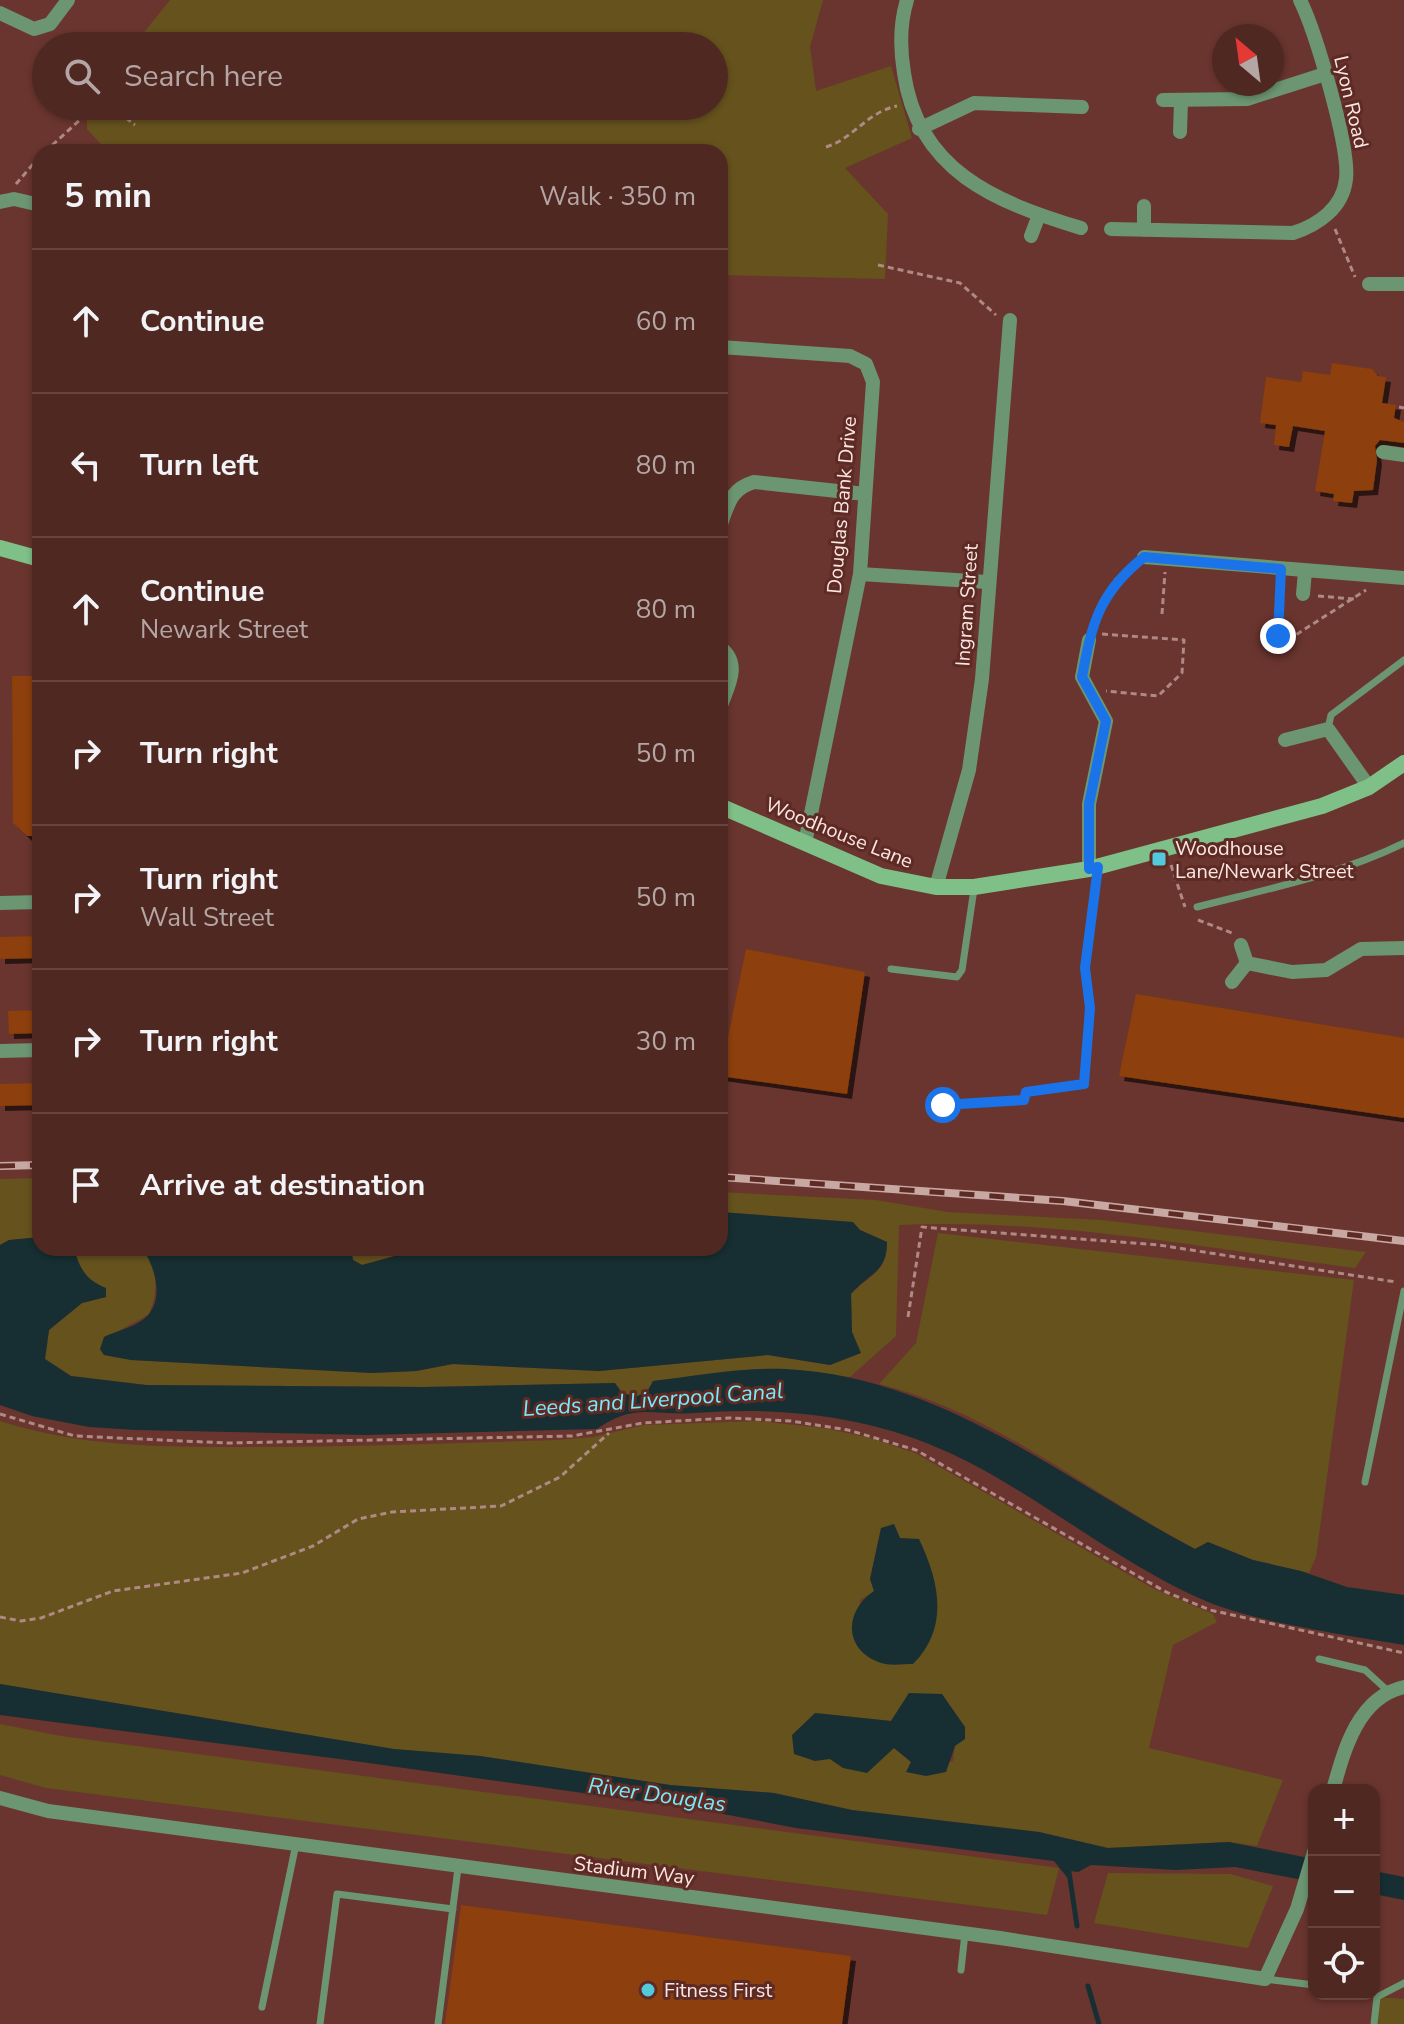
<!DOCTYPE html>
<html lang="en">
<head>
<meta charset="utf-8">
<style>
	body { margin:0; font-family:"Nunito Sans",sans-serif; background:#5a342f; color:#f1f3f6 }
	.controls { position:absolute; right:24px; bottom:24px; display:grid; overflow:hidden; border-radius:16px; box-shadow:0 2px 6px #0004 }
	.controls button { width:72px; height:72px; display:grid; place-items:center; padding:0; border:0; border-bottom:2px solid #674440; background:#502822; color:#f1f3f6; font:40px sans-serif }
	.compass { position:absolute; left:1212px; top:24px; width:72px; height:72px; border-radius:50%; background:#502822; box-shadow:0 2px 6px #0004; rotate:331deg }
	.stop { position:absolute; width:24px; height:24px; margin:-18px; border:6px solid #1a73e8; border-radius:50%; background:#fff }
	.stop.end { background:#1a73e8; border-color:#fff; box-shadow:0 2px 8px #0008 }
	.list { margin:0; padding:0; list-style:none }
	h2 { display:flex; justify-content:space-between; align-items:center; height:104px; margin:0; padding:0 32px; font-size:34px }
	h2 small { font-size:26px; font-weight:400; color:#b4a6a5 }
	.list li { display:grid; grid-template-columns:52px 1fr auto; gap:24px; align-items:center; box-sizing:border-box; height:144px; padding:0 32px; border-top:2px solid #674440 }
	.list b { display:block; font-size:30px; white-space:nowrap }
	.list p { margin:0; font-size:26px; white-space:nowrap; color:#b4a6a5 }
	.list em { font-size:26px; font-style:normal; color:#b4a6a5 }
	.icon { flex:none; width:44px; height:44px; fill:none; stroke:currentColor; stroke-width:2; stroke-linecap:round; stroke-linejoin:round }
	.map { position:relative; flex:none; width:1404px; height:2024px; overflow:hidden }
	.search { position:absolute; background:#502822; box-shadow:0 2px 6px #0004; left:32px; top:32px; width:696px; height:88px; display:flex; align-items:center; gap:20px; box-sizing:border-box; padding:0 28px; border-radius:44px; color:#b4a6a5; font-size:30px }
	.panel { position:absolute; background:#502822; box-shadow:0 2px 6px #0004; left:32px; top:144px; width:696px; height:1112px; border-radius:24px }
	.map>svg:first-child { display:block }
	.green { fill:#65521d; fill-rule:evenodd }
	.water { fill:#172f32 }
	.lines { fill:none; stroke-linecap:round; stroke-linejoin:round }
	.stream { stroke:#172f32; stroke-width:5 }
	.building { fill:#8d3f07; filter:url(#shadow) }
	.path { stroke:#af8984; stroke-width:3; stroke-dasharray:6 4; stroke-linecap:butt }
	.lane { stroke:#6c9572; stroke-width:7 }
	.street { stroke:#6c9572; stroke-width:14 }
	.secondary { stroke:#7fc089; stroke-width:16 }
	.rail-casing { stroke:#c8a8a3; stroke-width:8 }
	.rail { stroke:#5e2a24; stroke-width:5; stroke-dasharray:15; stroke-linecap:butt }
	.route { stroke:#1a73e8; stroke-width:10 }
	.poi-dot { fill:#53cadc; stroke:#5e2a24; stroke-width:3 }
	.labels { text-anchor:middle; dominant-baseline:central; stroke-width:6; stroke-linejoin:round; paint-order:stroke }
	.street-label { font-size:20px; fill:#fbe6e3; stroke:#5e2a24 }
	.poi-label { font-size:20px; fill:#fbe6e3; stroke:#5e2a24; text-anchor:start }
	.water-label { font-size:22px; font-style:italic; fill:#76ebfd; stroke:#5e2a24 }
</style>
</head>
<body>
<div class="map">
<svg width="1404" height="2024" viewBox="0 0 1404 2024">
	<defs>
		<filter id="shadow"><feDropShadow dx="5" dy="5" stdDeviation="0" flood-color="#0009"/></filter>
	</defs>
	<rect width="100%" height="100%" fill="#6a352e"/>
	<path class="green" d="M170,0h653l-13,47 6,44 75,-25 21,72 -67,30 43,46 -3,65 -165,-4v-123h-612l-21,-23v-23h627v-60h-581z
		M40,1178v59l-31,3 -9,5v-66z
		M720,1192l156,8 72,12 154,8 264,32 -11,16c-150,-20 -304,-50 -456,-43l-3,111 -46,41 -91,-8 -106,12c-5,13 -15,19 -28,14l-10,-12 -190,4 -279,-2 -75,-9 -26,-17 4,-29 33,-27 24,-6 -26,-28 -8,-21h70c16,21 17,42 7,66 -18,12 -38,17 -49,35l4,6 27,5 241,13 44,-2 37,-7 146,7 169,-16 62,10 30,-12 -8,-21 -1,-38c19,-20 36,-21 36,-52l-27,-12 -8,-8 -132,-10z
		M938,1233l416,47 -38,277 -7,16 -56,-13 -45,-18 -13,7c-103,-54 -201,-137 -316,-165l37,-41z
		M351,1248h73l-62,17 -9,-5z
		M0,1421c80,26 162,26 246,26 104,0 207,-4 310,-7l37,-3 51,-12 114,-4 66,7 46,10 45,15 239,136 59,25 4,8 -44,23 -24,103 134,32 -26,66 -28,-4 -121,6 -69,-16 -187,-22 -78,-17 -104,-8 -190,-29 -86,-7 -394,-65zM881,1529l18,9 -33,117 -6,-55 15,-9 -5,-12zM909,1693l46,53 -2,15 -46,11 4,-10 -17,-14 -51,20 -13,-9 -15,-46 76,8z
		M0,1724l61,12 998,132 -12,47 -1001,-127 -46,-13z
		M1108,1873l123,1 42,12 -25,62 -154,-25z
		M1377,1997l27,2v25h-29z"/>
	<path class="water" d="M720,1212l133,10 7,8 27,12c0,31 -18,31 -36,52l1,38 9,21 -31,12 -62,-10 -169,16 -146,-7 -37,7 -44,2 -241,-13 -27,-5 -4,-6 4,-12c14,-7 34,-10 45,-23 15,-19 5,-49 -7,-66h53l23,7 19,-7h114l2,12 9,5 62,-17h296z
		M40,1237v11l34,1c6,20 12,31 32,39v9l-24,6 -33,27 -4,29 26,17 75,9 279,2 190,-4 6,9 14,5 12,-5 6,-11c43,-5 89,-14 133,-12 156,8 276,110 409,180l13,-7 45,18 48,11 46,16 57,8v50c-57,-10 -144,-22 -196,-43 -92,-39 -168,-107 -258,-149 -79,-37 -169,-47 -255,-40 -41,3 -60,-11 -98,16l-230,6 -231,-5 -47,-3 -57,-11 -32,-11v-160l9,-5z
		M894,1524l6,14 19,1c21,44 30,89 -6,125 -10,0 -23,2 -32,-1 -38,-13 -37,-52 -7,-72l-4,-12 11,-51z
		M0,1684l394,65 86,7 190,29 104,8 78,17 187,22 69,16 121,-6 85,17v23l-79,-15 -59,3 -85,-5 -13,7 -8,-1v10l-16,-20 -258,-33 -99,-19 -350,-49 -347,-45z
		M909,1693l33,1 23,33v12l-10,7 -9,26 -20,4 -20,-4 5,-10 -17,-14 -27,25 -24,-5 -13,-9 -15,2 -21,-7 -2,-19 23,-22 76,8z
		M1374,1871l30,6v23l-30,-6z"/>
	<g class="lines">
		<path class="stream" d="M1069,1872l8,54
			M1088,1986l11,38"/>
	</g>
	<path class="building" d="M1332,363l40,6 6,7 8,1 -4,26 14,2 -2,13 10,4v21l-24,-3 -5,6 2,14 -4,30 -19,1 -2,12 -19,-2 1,-7 -19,-3 10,-60 -32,-5 -4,21 -15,-2 2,-20 -16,-2 6,-46 35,5 2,-11 27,4z
		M12,676h28v160h-13l-14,-13z
		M39,936v22l-39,1v-22z
		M746,949l119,23 -18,122 -127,-18z
		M1136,994l268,44v80l-285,-42z
		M40,1010v23l-31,1 -1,-23z
		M40,1083v22l-40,1v-22z
		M461,1905l390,51 -9,68h-397z"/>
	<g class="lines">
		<path class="path" d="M83,117l4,-11
			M826,147c27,-8 41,-35 71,-41
			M45,152l38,-35 29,-10 23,18
			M16,184l24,-28
			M1335,229l20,48
			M878,265l82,18 36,32
			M1399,407l5,1
			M1281,585l-3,51h16l72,-46
			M1318,596l36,3
			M1162,614l3,-42
			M1092,625l24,-46 16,-13
			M1102,634l82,6 -2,33 -24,23 -52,-5
			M1171,865l14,42
			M1198,920l34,13
			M908,1317l14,-90 237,18 237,37
			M0,1414l75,22 152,7 345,-7 71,-13 86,-5 62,3 57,9 68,20 250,142 44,18 194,43
			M0,1617l21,4 20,-3 72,-27 129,-18 71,-27 45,-27 34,-7 109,-6 59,-29 49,-44"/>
		<path class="lane" d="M1328,729l3,-14 73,-55
			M1197,907c70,-18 142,-32 207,-64
			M891,969l66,8 5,-7 12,-81
			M943,1105l81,-5 2,-8 58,-8 6,-76 -5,-40 12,-99
			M1365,1482l39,-191
			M1319,1659l46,11 24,22
			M961,1970l4,-37
			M1265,1979l49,6
			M262,2007l34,-163
			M320,2024l17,-130 116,15
			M438,2024l20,-156
			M1374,2024l3,-27 27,-14"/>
		<path class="street" d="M907,0c-7,23 -7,49 -3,73 14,98 91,129 177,155
			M0,13l34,16 16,-5 18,-24
			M1163,100l84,-1 78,-25
			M919,129l55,-26 108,4
			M1180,132l1,-31
			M0,202l14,-3 26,6
			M1111,229l182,4c25,-8 50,-25 53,-54 4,-32 -31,-149 -46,-179
			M1144,230v-24
			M1031,236l8,-21
			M1369,284h35
			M720,347l130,9 16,8 7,18 -13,192 -55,269
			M1383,452l21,3
			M720,527c8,-22 10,-38 34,-45l111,12
			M1144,557l260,21
			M860,574l127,8
			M1303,594l2,-23
			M720,647c22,17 8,39 0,61
			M1285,740l43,-11 41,58
			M1089,869v-65l17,-83 -24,-44 7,-37
			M936,887l33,-117 13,-91 28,-359
			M0,903l40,-1
			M1247,963l45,9 34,-2 35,-21 43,-1
			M1232,982l15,-19 -6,-18
			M0,1051l40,-1
			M1333,1790c11,-40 25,-93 71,-103
			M0,1798l48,13 952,127 265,41 32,-70 17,-57"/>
		<path class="secondary" d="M0,548l40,11
			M720,806l161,70 55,11h38l115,-18 233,-63 47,-19 35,-24"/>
		<defs>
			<path id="rail" d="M0,1166l40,-1
				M720,1177l343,24 341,40"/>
		</defs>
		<use href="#rail" class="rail-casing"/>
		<use href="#rail" class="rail"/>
	</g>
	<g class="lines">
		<path class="route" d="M943,1105l81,-5 2,-8 58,-8 6,-76 -5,-40 13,-101 -9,2v-65l17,-83 -24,-44c10,-54 17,-84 62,-120l137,12 -3,67"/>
	</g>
	<g class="poi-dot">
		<rect x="1151" y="851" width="16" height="16" rx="4"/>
		<circle cx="648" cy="1990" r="8"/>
	</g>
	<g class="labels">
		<g class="street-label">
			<text transform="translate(1351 102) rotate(77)">Lyon Road</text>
			<text transform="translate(842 505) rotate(-85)">Douglas Bank Drive</text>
			<text transform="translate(967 605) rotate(-86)">Ingram Street</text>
			<text transform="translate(839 833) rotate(22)">Woodhouse Lane</text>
			<text transform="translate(634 1871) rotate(7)">Stadium Way</text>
		</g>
		<g class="poi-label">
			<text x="1175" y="848">Woodhouse<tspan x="1175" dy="23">Lane/Newark Street</tspan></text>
			<text x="664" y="1990">Fitness First</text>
		</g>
		<g class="water-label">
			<text transform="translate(653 1400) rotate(-4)">Leeds and Liverpool Canal</text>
			<text transform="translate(657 1795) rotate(8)">River Douglas</text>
		</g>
	</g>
</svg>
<div class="controls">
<button>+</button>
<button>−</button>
<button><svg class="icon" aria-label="locate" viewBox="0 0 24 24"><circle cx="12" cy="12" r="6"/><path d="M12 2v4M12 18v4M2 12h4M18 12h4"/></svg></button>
</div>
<svg class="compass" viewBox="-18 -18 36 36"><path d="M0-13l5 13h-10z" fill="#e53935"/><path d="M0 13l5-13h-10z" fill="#b4a6a5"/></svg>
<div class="stop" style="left:943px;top:1105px"></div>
<div class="stop end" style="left:1278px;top:636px"></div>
<div class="search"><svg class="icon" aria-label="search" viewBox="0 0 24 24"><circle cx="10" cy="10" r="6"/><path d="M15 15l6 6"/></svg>Search here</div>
<section class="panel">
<h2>5 min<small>Walk · 350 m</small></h2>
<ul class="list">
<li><svg class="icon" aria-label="ahead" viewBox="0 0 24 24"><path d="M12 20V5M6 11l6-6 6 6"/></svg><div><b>Continue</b></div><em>60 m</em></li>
<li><svg class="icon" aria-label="left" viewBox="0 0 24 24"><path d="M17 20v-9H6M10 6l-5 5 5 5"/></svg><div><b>Turn left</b></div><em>80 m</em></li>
<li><svg class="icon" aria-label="ahead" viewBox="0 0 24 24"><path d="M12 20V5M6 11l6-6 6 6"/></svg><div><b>Continue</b><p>Newark Street</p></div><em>80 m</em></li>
<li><svg class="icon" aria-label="right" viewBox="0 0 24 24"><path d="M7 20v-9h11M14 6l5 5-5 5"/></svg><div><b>Turn right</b></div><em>50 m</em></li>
<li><svg class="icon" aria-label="right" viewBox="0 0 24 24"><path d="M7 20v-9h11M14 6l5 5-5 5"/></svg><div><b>Turn right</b><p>Wall Street</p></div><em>50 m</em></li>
<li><svg class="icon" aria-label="right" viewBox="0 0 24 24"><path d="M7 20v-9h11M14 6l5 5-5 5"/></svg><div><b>Turn right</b></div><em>30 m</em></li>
<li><svg class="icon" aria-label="arrive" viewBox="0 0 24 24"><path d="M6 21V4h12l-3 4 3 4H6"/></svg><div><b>Arrive at destination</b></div></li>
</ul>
</section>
</div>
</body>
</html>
